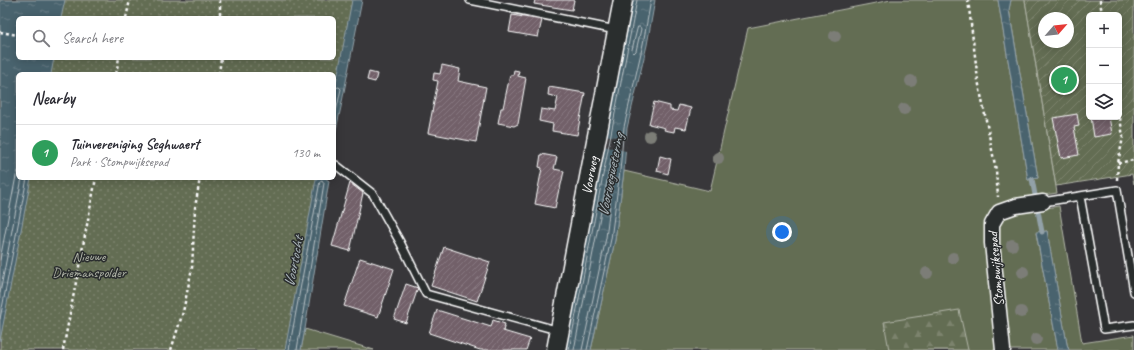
<!DOCTYPE html>
<html lang="en">
<head>
<meta charset="utf-8">
<style>
	body { margin:0; font-family:Caveat,sans-serif; background:#f2f2f3; color:#2b2b33 }
	.controls { position:absolute; right:12px; top:12px; display:grid; overflow:hidden; border-radius:6px; box-shadow:0 2px 10px #0003 }
	.controls button { width:36px; height:36px; display:grid; place-items:center; padding:0; border:0; border-bottom:1px solid #e1e1e2; background:#fff; color:#2b2b33; font:20px sans-serif }
	.compass { position:absolute; left:1038px; top:12px; width:36px; height:36px; border-radius:50%; background:#fff; box-shadow:0 2px 10px #0003; rotate:62deg }
	.you { position:absolute; left:782px; top:232px; width:14px; height:14px; margin:-10px; border:3px solid #fff; border-radius:50%; background:#1a73e8; box-shadow:0 0 0 6px #1a73e833 }
	.badge { display:grid; place-items:center; width:26px; height:26px; border-radius:50%; background:#7c3aed; color:#fff; font-size:13px; font-weight:700 }
	.pin { position:absolute; translate:-50% -50%; border:2px solid #fff; box-shadow:0 1px 4px #0006 }
	.list { margin:0; padding:0; list-style:none }
	h2 { display:flex; justify-content:space-between; align-items:center; height:52px; margin:0; padding:0 16px; font-size:17px }
	h2 small { font-size:13px; font-weight:400; color:#7c7c81 }
	.list li { display:grid; grid-template-columns:26px 1fr auto; gap:12px; align-items:center; box-sizing:border-box; height:56px; padding:0 16px; border-top:1px solid #e1e1e2 }
	.list b { display:block; font-size:15px; white-space:nowrap }
	.list p { margin:0; font-size:13px; white-space:nowrap; color:#7c7c81 }
	.list em { font-size:13px; font-style:normal; color:#7c7c81 }
	.icon { flex:none; width:22px; height:22px; fill:none; stroke:currentColor; stroke-width:2; stroke-linecap:round; stroke-linejoin:round }
	.map { position:relative; flex:none; width:1134px; height:350px; overflow:hidden }
	.search { position:absolute; background:#fff; box-shadow:0 2px 10px #0003; left:16px; top:16px; width:320px; height:44px; display:flex; align-items:center; gap:10px; box-sizing:border-box; padding:0 14px; border-radius:6px; color:#7c7c81; font-size:15px }
	.panel { position:absolute; background:#fff; box-shadow:0 2px 10px #0003; left:16px; top:72px; width:320px; height:108px; border-radius:6px }
	.map>svg:first-child { display:block }
	.grass { fill:#646d53; stroke:#b2b6a9 }
	.forest { fill:url(#forest-firs); stroke:#b2b6a9 }
	.park { fill:url(#park-dots); stroke:#b2b6a9; fill-rule:evenodd }
	.garden { fill:url(#garden-furrows); stroke:#b2b6a9; fill-rule:evenodd }
	.water { fill:url(#water-ripples); stroke:#92a1a8 }
	.pier { fill:#38373a }
	.lines { fill:none; stroke-linecap:round; stroke-linejoin:round }
	.shore { stroke:#b7c1c5; stroke-width:1 }
	.stream { stroke:#92a1a8; stroke-width:5 }
	.building { fill:url(#building-hatch); stroke:#fff }
	.service-casing { stroke:#fff; stroke-width:10 }
	.minor-casing { stroke:#fff; stroke-width:17 }
	.tertiary-casing { stroke:#fff; stroke-width:21 }
	.path { stroke:#fff; stroke-width:2.5; stroke-dasharray:3 3; stroke-linecap:butt }
	.service { stroke:#2a2d2e; stroke-width:7 }
	.minor { stroke:#2a2d2e; stroke-width:14 }
	.tertiary { stroke:#2a2d2e; stroke-width:18 }
	.tree { fill:#7b7d77 }
	.labels { text-anchor:middle; dominant-baseline:central; stroke-width:3; stroke-linejoin:round; paint-order:stroke }
	.street-label { font-size:14px; fill:#fff; stroke:#2a2d2e }
	.park-label { font-size:14px; fill:#b2b6a9; stroke:#2a2d2e }
	.water-label { font-size:15px; font-style:italic; fill:#aeb9be; stroke:#2a2d2e }
</style>
</head>
<body>
<div class="map">
<svg width="1134" height="350" viewBox="0 0 1134 350">
	<defs>
		<pattern id="forest-firs" width="22" height="20" patternUnits="userSpaceOnUse"><rect width="22" height="20" fill="#646d53"/><path d="M5 1l3.5 6h-7zM16 11l3.5 6h-7z" fill="#7b836d"/></pattern>
		<pattern id="park-dots" width="8" height="8" patternUnits="userSpaceOnUse"><rect width="8" height="8" fill="#646d53"/><path d="M2 2h.1M6 6h.1" fill="none" stroke="#7b836d" stroke-width="1.8" stroke-linecap="round"/></pattern>
		<pattern id="garden-furrows" width="10" height="10" patternUnits="userSpaceOnUse"><rect width="10" height="10" fill="#646d53"/><path d="M-1 1l2-2M0 10L10 0M9 11l2-2" fill="none" stroke="#7b836d"/></pattern>
		<pattern id="water-ripples" width="26" height="14" patternUnits="userSpaceOnUse"><rect width="26" height="14" fill="#4a636e"/><path d="M2 4q2-2 4 0t4 0M15 11q2-2 4 0t4 0" fill="none" stroke="#657a84"/></pattern>
		<pattern id="building-hatch" width="6" height="6" patternUnits="userSpaceOnUse"><rect width="6" height="6" fill="#726069"/><path d="M-1 1l2-2M0 6l6-6M5 7l2-2" fill="none" stroke="#877880"/></pattern>
	</defs>
	<rect width="100%" height="100%" fill="#38373a"/>
	<filter id="ink" filterUnits="userSpaceOnUse"><feTurbulence type="fractalNoise" baseFrequency=".025" numOctaves="2"/><feDisplacementMap in="SourceGraphic" scale="8" xChannelSelector="R" yChannelSelector="G"/><feConvolveMatrix kernelMatrix="1 2 1 2 8 2 1 2 1" color-interpolation-filters="sRGB"/></filter>
	<g filter="url(#ink)">
		<path class="grass" d="M891,0h107l30,180 10,-2 -29,-169 2,-9h14l32,193 -26,4 2,13 26,-4 23,137 52,-8v15h-65l-2,-6 -20,-113 -11,2 22,117h-467l24,-110 9,-69 86,20 38,-163z
			M305,329l69,21h-73z"/>
		<path class="forest" d="M959,310l9,40h-79l-5,-28z"/>
		<path class="park" d="M0,0h356l-22,126v-52h-316v104h307l-31,172h-294zM18,18h316v40h-316z"/>
		<path class="garden" d="M1025,0h109v184l-2,-10 -76,12zM1089,15h30v102h-30zM1044,18h24v24h-24z"/>
		<path class="water" d="M0,0h65l-4,18h-43v40h36l-3,16h-33v104h13l-31,163z
			M352,0h10l-21,107 -7,32v-45z
			M633,0h22l-8,45 -20,83 -3,43 -9,69 -24,110h-26z
			M998,0h13l-2,10 29,168 -10,2z
			M319,178h6l4,3 -24,148 -4,21h-16l31,-171z
			M1047,231l20,113 2,6h-11l-22,-118z"/>
		<path class="pier" d="M605,135l23,4 -2,12 -23,-5z"/>
		<g class="lines">
			<path class="shore" d="M638,27h2l1,2 -5,22 -2,2 -2,-2z
				M334,88l5,-1 2,2 -7,32
				M0,260l16,-84 2,-5
				M0,293l22,-115
				M0,319l27,-141
				M289,350l31,-169 2,-1 2,3 -27,167
				M569,350l68,-350
				M574,350l38,-195 2,-2 2,2 -10,83 -24,112
				M587,350l24,-111 9,-68 4,-44 19,-83 8,-44"/>
			<path class="stream" d="M1032,179l10,53"/>
		</g>
		<path class="building" d="M535,0h39l-2,10 -38,-6z
			M512,15l30,5 -4,17 -29,-5z
			M442,65l18,4 -2,12 28,6 -10,55 -48,-9 10,-52 -5,-1 1,-7 6,1z
			M514,70l5,1 -1,5 8,2 -8,46 -4,2 -16,-3 3,-15h2l7,-33h3z
			M369,72l8,2 -2,8 -8,-2z
			M549,87l36,6 -8,42 -25,-4 1,-7 -14,-3 2,-12 14,2 3,-14 -10,-2z
			M654,102l16,4v4l7,1 2,-6 12,3 -5,21 -11,-2 -1,5 -10,-2 1,-2 -16,-4z
			M1077,114l2,12 -5,1 5,28 -18,3 -8,-40z
			M1091,117h18l3,17 -18,3z
			M541,154l16,3 -3,12 10,2 -4,18h-1l-4,19 -20,-4 7,-36 -3,-1z
			M660,156l11,3 -3,15 -11,-3z
			M350,183l13,10 -13,58 -18,-5z
			M444,247l46,15 -13,39 -46,-15z
			M360,258l34,11 -16,48 -34,-11z
			M406,284l12,4 -12,35 -12,-4z
			M437,310l54,17 2,-7 12,4 -2,7 27,8 -4,11h-46l-51,-17z"/>
		<g class="lines">
			<defs>
				<path id="service" d="M470,0l146,30
					M336,165l37,29 27,48 26,52 134,37
					M1080,196l24,133 30,-4
					M1043,202l74,-12 17,102"/>
				<path id="minor" d="M1003,350l-11,-107v-19l7,-12 17,-6 27,-4"/>
				<g id="tertiary">
					<path id="s1" d="M556,350l67,-350"/>
				</g>
			</defs>
			<use href="#service" class="service-casing"/>
			<use href="#minor" class="minor-casing"/>
			<use href="#tertiary" class="tertiary-casing"/>
			<path class="path" d="M220,0v18
				M968,0l10,80 18,90 2,27
				M1100,0l2,15
				M126,18l4,-18
				M0,32l18,3
				M116,74l3,-16
				M219,74l2,-16
				M1118,163l16,-3
				M1117,180l1,-17 5,-26 -4,-26
				M63,350l33,-172
				M171,350l12,-38 9,-44 3,-60 5,-30"/>
			<use href="#service" class="service"/>
			<use href="#minor" class="minor"/>
			<use href="#tertiary" class="tertiary"/>
		</g>
		<g class="tree">
			<circle cx="835" cy="36" r="6"/>
			<circle cx="911" cy="81" r="6"/>
			<circle cx="904" cy="109" r="6"/>
			<circle cx="650" cy="136" r="6"/>
			<circle cx="718" cy="158" r="6"/>
			<circle cx="1012" cy="245" r="6"/>
			<circle cx="953" cy="258" r="6"/>
			<circle cx="1023" cy="272" r="6"/>
			<circle cx="927" cy="273" r="6"/>
			<circle cx="1021" cy="312" r="6"/>
			<circle cx="1036" cy="339" r="6"/>
		</g>
	</g>
	<g class="labels">
		<g class="street-label">
			<text stroke="none"><textPath href="#s1" startOffset="178">Voorweg</textPath></text>
			<text transform="translate(996 269) rotate(-95)">Stompwijksepad</text>
		</g>
		<g class="park-label">
			<text x="89" y="256">Nieuwe<tspan x="89" dy="16">Driemanspolder</tspan></text>
		</g>
		<g class="water-label">
			<text transform="translate(611 175) rotate(-79)">Voorwegwetering</text>
			<text transform="translate(294 262) rotate(-79)">Voortocht</text>
		</g>
	</g>
</svg>
<div class="controls">
<button>+</button>
<button>−</button>
<button><svg class="icon" aria-label="layers" viewBox="0 0 24 24"><path d="M12 4l9 5-9 5-9-5zM3 14l9 5 9-5"/></svg></button>
</div>
<svg class="compass" viewBox="-18 -18 36 36"><path d="M0-13l5 13h-10z" fill="#e53935"/><path d="M0 13l5-13h-10z" fill="#7c7c81"/></svg>
<div class="you"></div>
<div class="pin badge" style="left:1064px;top:80px;background:#2e9e5b">1</div>
<div class="search"><svg class="icon" aria-label="search" viewBox="0 0 24 24"><circle cx="10" cy="10" r="6"/><path d="M15 15l6 6"/></svg>Search here</div>
<section class="panel">
<h2>Nearby<small></small></h2>
<ul class="list">
<li><span class="badge" style="background:#2e9e5b">1</span><div><b>Tuinvereniging Seghwaert</b><p>Park · Stompwijksepad</p></div><em>130 m</em></li>
</ul>
</section>
</div>
</body>
</html>
